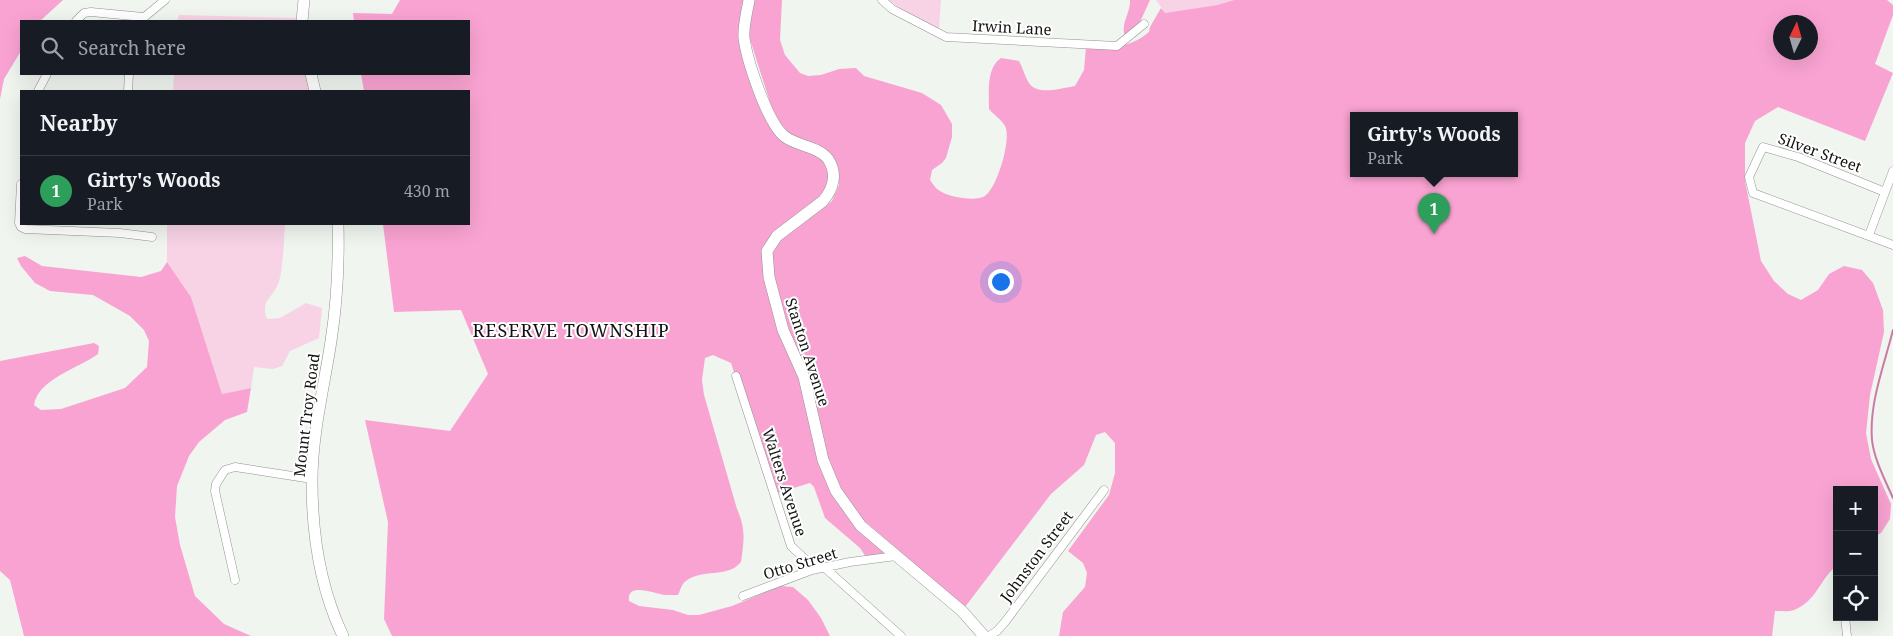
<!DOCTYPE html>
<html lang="en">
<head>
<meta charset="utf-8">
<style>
	body { margin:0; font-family:"Noto Serif",serif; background:#20242c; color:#f1f3f6 }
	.controls { position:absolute; right:15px; bottom:15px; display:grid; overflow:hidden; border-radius:0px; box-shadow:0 5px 20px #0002 }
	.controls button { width:45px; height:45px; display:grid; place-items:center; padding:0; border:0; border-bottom:1px solid #363941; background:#171b24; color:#f1f3f6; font:25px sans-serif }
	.compass { position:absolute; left:1773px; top:15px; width:45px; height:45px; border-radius:50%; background:#171b24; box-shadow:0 5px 20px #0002; rotate:5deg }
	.you { position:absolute; left:1000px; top:281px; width:18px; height:18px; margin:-12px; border:4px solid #fff; border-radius:50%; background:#1a73e8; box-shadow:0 0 0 8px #1a73e833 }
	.badge { display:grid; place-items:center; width:32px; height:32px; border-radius:50%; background:#c88eb7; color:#fff; font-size:16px; font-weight:700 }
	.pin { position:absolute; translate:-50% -41px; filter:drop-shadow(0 1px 2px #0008) }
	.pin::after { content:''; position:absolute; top:26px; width:18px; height:15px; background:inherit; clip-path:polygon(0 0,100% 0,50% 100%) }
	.popup { position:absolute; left:1350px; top:112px; width:168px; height:65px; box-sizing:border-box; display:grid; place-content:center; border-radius:0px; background:#171b24; filter:drop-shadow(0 1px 4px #0005); font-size:16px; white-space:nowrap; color:#9ea1a6 }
	.popup b { font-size:19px; color:#f1f3f6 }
	.popup::after { content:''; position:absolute; left:50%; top:100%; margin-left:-10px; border:10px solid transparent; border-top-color:#171b24 }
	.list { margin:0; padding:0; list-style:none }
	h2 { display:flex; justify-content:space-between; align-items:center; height:65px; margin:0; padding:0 20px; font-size:21px }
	h2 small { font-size:16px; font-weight:400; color:#9ea1a6 }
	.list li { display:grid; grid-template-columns:32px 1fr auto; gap:15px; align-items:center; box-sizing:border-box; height:70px; padding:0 20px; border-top:1px solid #363941 }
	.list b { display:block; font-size:19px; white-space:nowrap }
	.list p { margin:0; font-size:16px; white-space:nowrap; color:#9ea1a6 }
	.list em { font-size:16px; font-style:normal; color:#9ea1a6 }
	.icon { flex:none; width:28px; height:28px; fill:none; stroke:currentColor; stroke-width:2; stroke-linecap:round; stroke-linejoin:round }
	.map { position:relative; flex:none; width:1893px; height:636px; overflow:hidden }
	.search { position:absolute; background:#171b24; box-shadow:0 5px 20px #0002; left:20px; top:20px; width:450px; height:55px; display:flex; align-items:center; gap:12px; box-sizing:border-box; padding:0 18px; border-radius:0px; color:#9ea1a6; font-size:19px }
	.panel { position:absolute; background:#171b24; box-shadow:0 5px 20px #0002; left:20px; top:90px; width:450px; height:135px; border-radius:0px }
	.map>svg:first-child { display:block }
	.green { fill:#f7d3e5 }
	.forest { fill:#f9a3d2; fill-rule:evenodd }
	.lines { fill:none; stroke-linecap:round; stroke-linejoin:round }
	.stream { stroke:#cb7aa7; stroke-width:2 }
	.street-casing { stroke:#8f948e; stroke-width:9 }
	.secondary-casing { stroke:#8f948e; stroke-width:12 }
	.street { stroke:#fff; stroke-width:8 }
	.secondary { stroke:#fff; stroke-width:11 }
	.labels { text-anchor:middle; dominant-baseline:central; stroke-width:4; stroke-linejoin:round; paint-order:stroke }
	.street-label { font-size:15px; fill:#121411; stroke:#fff }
	.quarter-label { font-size:18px; letter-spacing:1px; fill:#121411; stroke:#fff }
</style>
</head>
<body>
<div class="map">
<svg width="1893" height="636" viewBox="0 0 1893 636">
	<rect width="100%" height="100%" fill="#f0f5ef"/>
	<path class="green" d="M889,0h52l-2,30 -27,-13z
		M1156,0h78l-17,5 -52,8z
		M179,15l118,3v3h-120z
		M174,74h133l4,17h-138z
		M167,224h118c-1,13 -2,49 -7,60 -6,15 -18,16 -11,35l13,-1 26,-15 16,5 -3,30 -29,13 -8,15 -9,3 -19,-2 -3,21 -29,6 -31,-97 -24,-35z"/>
	<path class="forest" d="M0,0h63l-23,21h-19v30l-17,28 -4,20z
		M400,0h349l-5,38 34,90 49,31 5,28 -55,49 -10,19 69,236 60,65 -28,4 -8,-12 -35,-30 -11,-31 -4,-4 -36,11 -43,-131 -18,-8 -8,3 -3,22 2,15 33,114c9,20 7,32 4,53 -14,17 -39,6 -55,19 -4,2 -6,10 -8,14 -4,0 -9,0 -13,0 -9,-1 -39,-14 -36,6l10,5 34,4 15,5h11l33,-9 49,-20 12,1 15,13 13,18 9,18h-438l-8,-17 4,-97 -23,-102 85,11 38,-57 -27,-64 -67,2 -11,-88h86v-133h-105l-3,-17h108v-53h-115l-1,-8 39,1z
		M754,0h28l-2,40 5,15 15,18 8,3 13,-1 18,-6 17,-1 8,8 58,17 19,12 11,19v13l-6,21 -4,5 -10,7 -2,10c3,4 6,9 10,11 9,6 35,11 45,5 12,-8 27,-57 20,-70 -3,-6 -12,-12 -16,-17 0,-16 -3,-41 12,-51l18,3c4,7 6,16 10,22 8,13 34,5 46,3l9,-16 2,-23c26,1 42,2 63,-15l1,-5 11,-19 4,5 52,-8 17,-5h653l6,5v10l-18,49 18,9 -28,68 -87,-34 -23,14 -10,22v38l16,80 13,20 14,13 13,6 17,-10 11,-16 15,-8 18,4 11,13 10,27 1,22 -14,63 -4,38 5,26 20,45 -1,15 -9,14 -7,4v-47h-37v75c-17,14 -21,37 -43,45 -5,2 -13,1 -19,1l-3,25h-713l4,-24 22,-25 2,-14 -4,-10 -15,-12 41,-56 6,-22v-30l-10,-11 -9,3 -12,30 -33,29 -86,113 -103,-88 -25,-36 -11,-27 -40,-130 -14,-61 1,-12 4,-10 55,-42 7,-16 -1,-15 -12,-20 -36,-16 -10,-9 -6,-10 -25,-79 2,-24zM1780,22h30v30h-30zM1354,115h160v58h-160z
		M1130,0h20l-10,22 -15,15c-5,-13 6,-25 5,-37z
		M25,256l17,10 99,11 20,-6 6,-9 24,35 31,97 29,-6 -4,24 -22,8 -26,22 -10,14 -12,30 -2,31 5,28 15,51 29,28 27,12h-227l-14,-56 -10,-9v-210l94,-18 5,3 -1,8c-19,14 -60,25 -64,51l7,5 20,-1 64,-21 22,-21 2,-26 -5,-11 -14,-14 -37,-21 -43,-4 -15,-8 -14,-17 -4,-8z"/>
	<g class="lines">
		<path class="stream" d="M1893,330c-9,36 -24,73 -21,110 2,19 13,40 21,58"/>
		<defs>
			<path id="street" d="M882,0l10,9 54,28 171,9 27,-22
				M142,19l23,-19
				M76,21l8,-8 7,-1 52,5
				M38,91l9,-17
				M128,91l1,-17
				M21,184l-2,39 2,4 4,2 95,4 32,4
				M1885,192l-87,-35 -35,-10 -14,30 4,16 140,52
				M1869,235l24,-64
				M736,376l55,170 16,15 18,7 76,68
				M235,580l-20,-89 1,-7 9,-14 10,-3 77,12
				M743,596l69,-26 38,-8 46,-6
				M1845,617l2,19
				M989,636l8,-5 8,-9 99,-132"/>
			<path id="secondary" d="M749,0c-2,12 -6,26 -5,38 3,22 23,84 40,98 12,10 34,10 44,23 10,15 5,30 -5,42l-46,35 -10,15 2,26 14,53 21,47 19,83 13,31 25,35 101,85 22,25
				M302,21l2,-21
				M311,74l4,17
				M338,224c1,39 -1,78 -7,117 -7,46 -19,93 -19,140 0,53 8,107 31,155"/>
		</defs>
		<use href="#street" class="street-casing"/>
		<use href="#secondary" class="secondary-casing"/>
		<use href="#street" class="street"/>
		<use href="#secondary" class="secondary"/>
	</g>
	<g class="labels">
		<g class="street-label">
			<text transform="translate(1012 27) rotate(3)">Irwin Lane</text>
			<text transform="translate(1820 152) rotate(20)">Silver Street</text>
			<text transform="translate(808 352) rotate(72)">Stanton Avenue</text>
			<text transform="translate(306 415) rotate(-83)">Mount Troy Road</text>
			<text transform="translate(785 482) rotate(72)">Walters Avenue</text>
			<text transform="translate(1036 556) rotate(-53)">Johnston Street</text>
			<text transform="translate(800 563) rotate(-17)">Otto Street</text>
		</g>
		<g class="quarter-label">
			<text x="571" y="330">RESERVE TOWNSHIP</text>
		</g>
	</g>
</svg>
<div class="controls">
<button>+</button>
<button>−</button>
<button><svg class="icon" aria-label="locate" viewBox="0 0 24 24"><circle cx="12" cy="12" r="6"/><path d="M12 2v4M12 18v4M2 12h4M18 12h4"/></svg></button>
</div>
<svg class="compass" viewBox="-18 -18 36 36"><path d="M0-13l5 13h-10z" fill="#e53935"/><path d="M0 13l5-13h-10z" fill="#9ea1a6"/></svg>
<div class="you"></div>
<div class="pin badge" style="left:1434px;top:234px;background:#2e9e5b">1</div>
<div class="popup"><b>Girty's Woods</b>Park</div>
<div class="search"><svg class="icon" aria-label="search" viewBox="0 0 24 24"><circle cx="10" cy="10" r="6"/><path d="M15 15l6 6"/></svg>Search here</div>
<section class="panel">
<h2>Nearby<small></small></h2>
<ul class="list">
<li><span class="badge" style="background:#2e9e5b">1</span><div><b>Girty's Woods</b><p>Park</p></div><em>430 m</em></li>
</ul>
</section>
</div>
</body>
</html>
